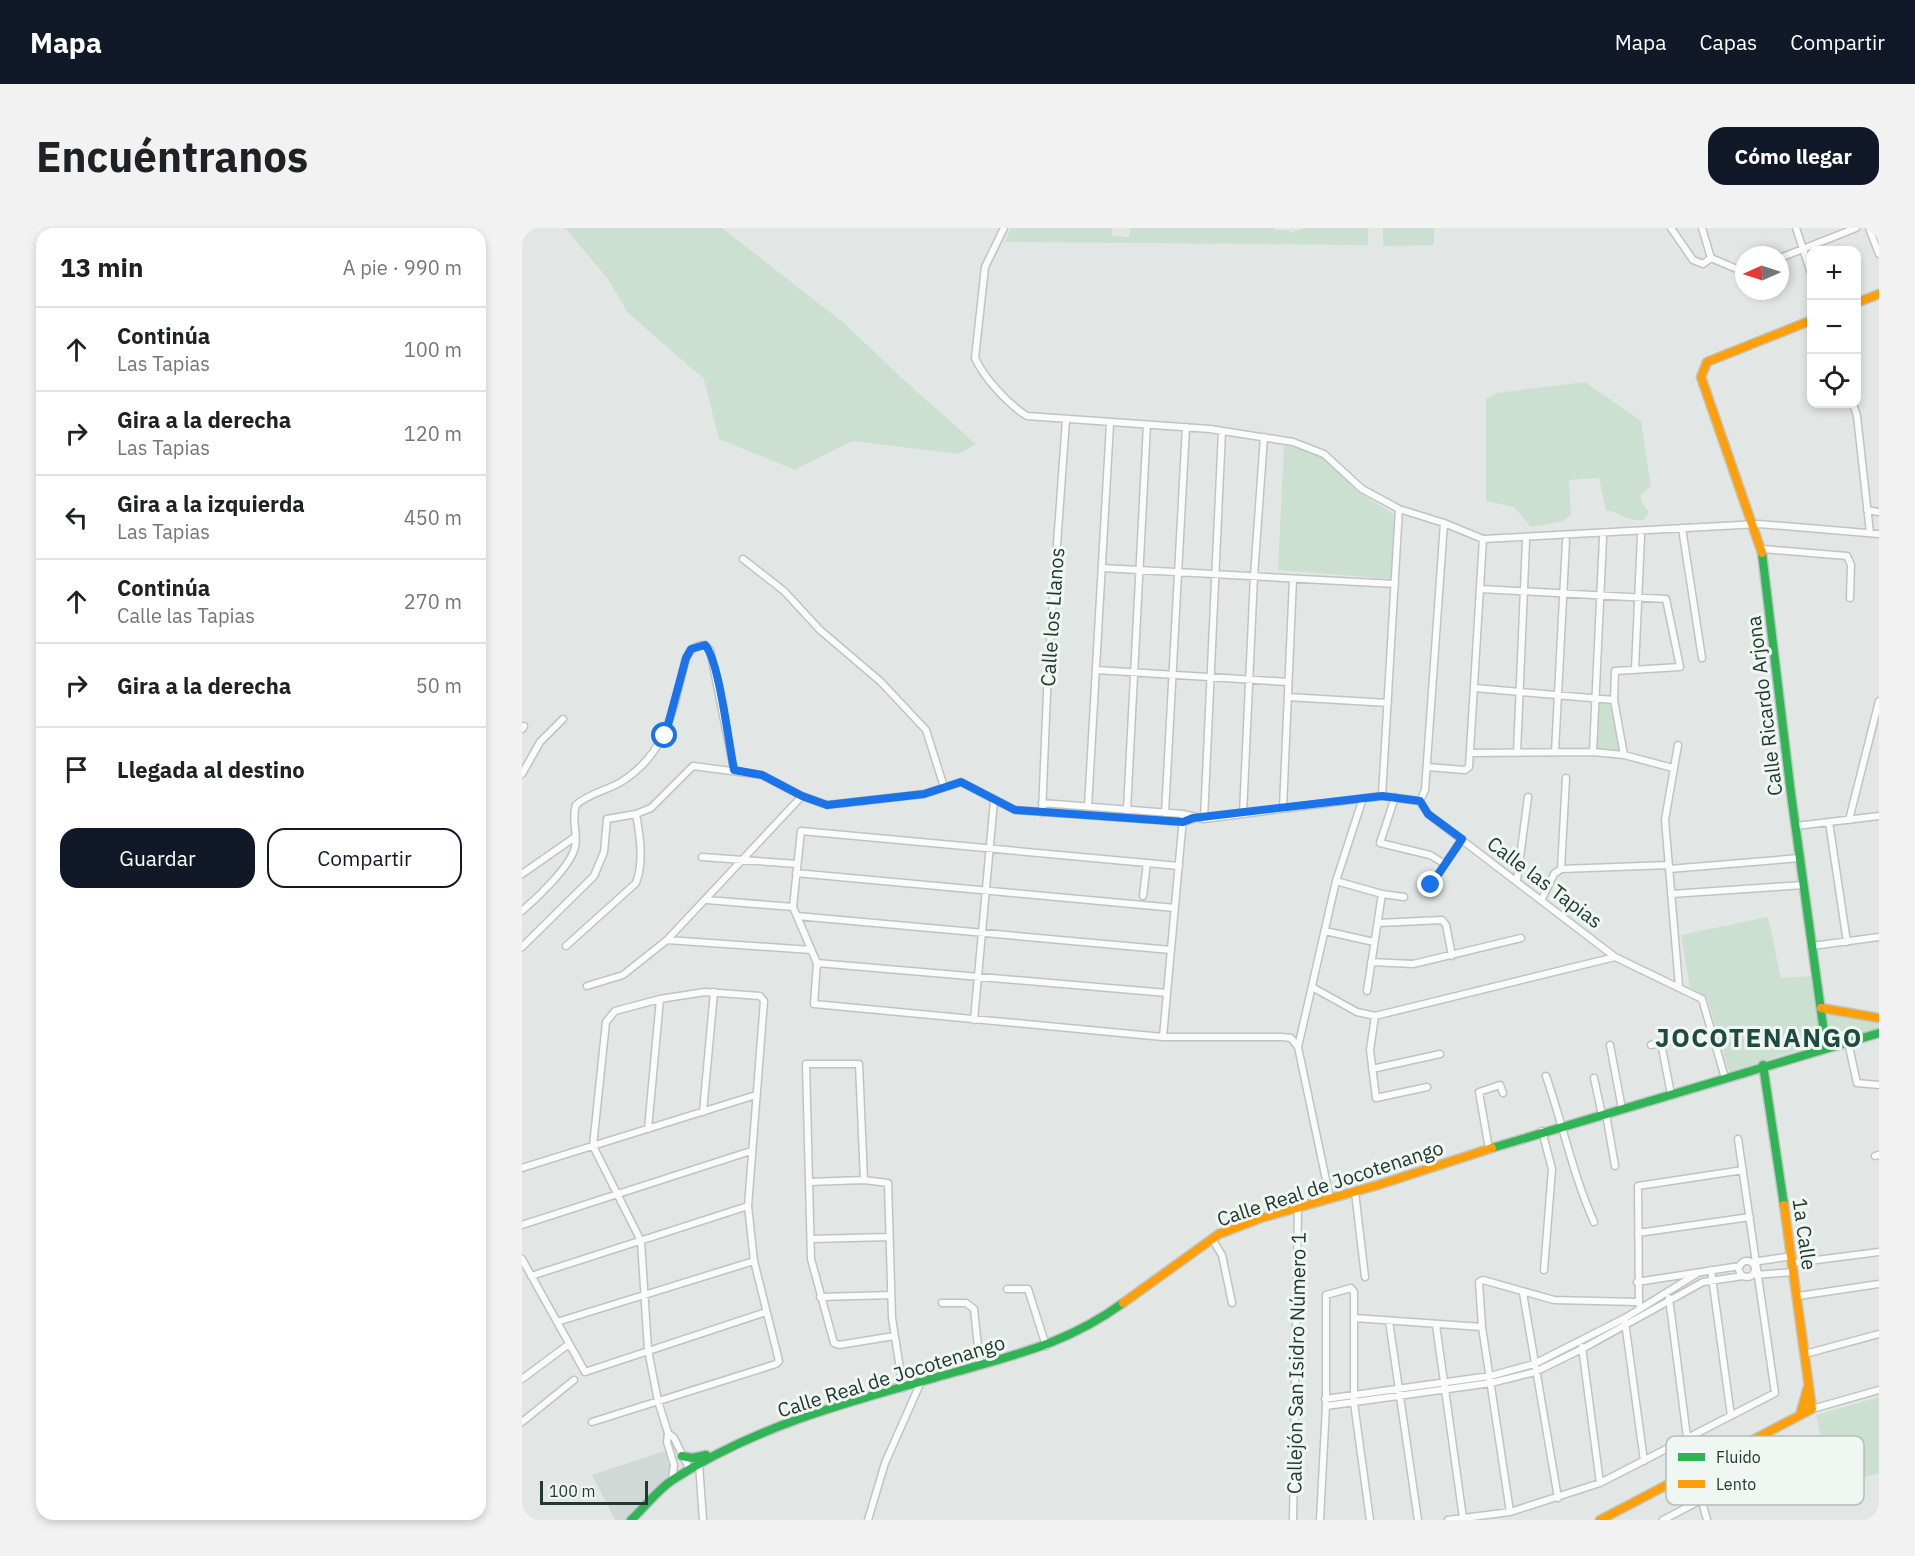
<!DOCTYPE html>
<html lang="es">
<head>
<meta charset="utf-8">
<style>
	body { margin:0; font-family:"IBM Plex Sans",sans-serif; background:#f2f2f2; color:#202124 }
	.controls { position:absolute; right:18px; top:18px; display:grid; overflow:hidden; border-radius:12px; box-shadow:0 3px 9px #0003 }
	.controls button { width:54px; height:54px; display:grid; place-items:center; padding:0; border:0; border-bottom:2px solid #e0e0e0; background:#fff; color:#202124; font:30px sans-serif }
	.compass { position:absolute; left:1213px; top:18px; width:54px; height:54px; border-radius:50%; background:#fff; box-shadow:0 3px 9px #0003; rotate:267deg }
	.scale { position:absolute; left:18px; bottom:15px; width:108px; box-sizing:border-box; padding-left:6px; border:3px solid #213932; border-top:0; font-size:16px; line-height:21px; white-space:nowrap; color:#213932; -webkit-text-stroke:4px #f0f7f3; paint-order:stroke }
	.stop { position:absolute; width:18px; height:18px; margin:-14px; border:4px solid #1a73e8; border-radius:50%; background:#fff }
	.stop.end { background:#1a73e8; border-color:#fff; box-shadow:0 2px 6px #0008 }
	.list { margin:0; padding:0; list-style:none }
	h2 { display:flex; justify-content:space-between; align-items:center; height:78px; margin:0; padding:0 24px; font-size:26px }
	h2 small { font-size:20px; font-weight:400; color:#757577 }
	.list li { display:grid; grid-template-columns:39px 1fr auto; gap:18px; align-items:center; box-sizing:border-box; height:84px; padding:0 24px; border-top:2px solid #e0e0e0 }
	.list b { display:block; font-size:22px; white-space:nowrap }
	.list p { margin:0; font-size:20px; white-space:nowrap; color:#757577 }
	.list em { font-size:20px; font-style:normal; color:#757577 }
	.actions { display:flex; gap:12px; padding:18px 24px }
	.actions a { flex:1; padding:14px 0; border:2px solid #111827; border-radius:18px; text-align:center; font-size:21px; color:#111827 }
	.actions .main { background:#111827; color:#fff }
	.icon { flex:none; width:33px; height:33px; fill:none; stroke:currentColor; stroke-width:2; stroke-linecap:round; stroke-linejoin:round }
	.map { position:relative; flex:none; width:1357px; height:1292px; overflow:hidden; border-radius:18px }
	header { display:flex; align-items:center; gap:36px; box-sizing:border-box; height:84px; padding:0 30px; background:#111827; color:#fff }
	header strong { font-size:28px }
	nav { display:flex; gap:33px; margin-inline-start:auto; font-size:21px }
	.intro { display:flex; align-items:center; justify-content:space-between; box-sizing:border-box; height:144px; padding:0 36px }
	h1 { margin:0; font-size:42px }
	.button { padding:15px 27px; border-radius:18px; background:#111827; color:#fff; font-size:21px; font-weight:700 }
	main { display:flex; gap:36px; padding:0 36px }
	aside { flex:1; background:#fff; border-radius:18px; box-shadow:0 3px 9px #0003 }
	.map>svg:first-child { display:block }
	.built { fill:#d0d9d5 }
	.green { fill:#cbe0d1 }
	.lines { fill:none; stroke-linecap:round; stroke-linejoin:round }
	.street-casing { stroke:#bfc4c2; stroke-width:9 }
	.fast-casing { stroke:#bec5c2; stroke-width:11 }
	.slow-casing { stroke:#bec5c2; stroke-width:11 }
	.street { stroke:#fbfbfb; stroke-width:6 }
	.fast { stroke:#30b455; stroke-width:8 }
	.slow { stroke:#ff9f0a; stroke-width:8 }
	.route { stroke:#1a73e8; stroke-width:8 }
	.labels { text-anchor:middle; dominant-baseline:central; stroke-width:6; stroke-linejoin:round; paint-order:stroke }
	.street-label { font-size:20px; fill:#213932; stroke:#f0f7f3 }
	.district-label { font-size:26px; font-weight:bold; letter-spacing:1.5px; fill:#1e4a3f; stroke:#f0f7f3 }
	.key { fill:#f0f7f3; stroke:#b2beb9; stroke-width:1.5 }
	.key-label { font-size:16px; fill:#213932 }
</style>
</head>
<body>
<header>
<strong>Mapa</strong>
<nav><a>Mapa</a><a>Capas</a><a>Compartir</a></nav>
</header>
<div class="intro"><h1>Encuéntranos</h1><a class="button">Cómo llegar</a></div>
<main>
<aside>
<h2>13 min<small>A pie · 990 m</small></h2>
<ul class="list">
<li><svg class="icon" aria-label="ahead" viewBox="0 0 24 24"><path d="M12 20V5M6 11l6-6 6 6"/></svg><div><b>Continúa</b><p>Las Tapias</p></div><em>100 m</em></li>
<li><svg class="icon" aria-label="right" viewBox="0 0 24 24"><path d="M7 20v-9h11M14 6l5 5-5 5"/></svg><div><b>Gira a la derecha</b><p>Las Tapias</p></div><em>120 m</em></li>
<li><svg class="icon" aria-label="left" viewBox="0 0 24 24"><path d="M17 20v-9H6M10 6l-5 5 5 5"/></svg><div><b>Gira a la izquierda</b><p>Las Tapias</p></div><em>450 m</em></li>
<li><svg class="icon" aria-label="ahead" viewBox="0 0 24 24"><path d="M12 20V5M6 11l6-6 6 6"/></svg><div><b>Continúa</b><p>Calle las Tapias</p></div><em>270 m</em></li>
<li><svg class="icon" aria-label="right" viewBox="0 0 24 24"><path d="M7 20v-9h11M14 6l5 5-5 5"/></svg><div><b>Gira a la derecha</b></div><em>50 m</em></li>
<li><svg class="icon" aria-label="arrive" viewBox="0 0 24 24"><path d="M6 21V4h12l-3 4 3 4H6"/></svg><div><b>Llegada al destino</b></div></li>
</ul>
<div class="actions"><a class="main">Guardar</a><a>Compartir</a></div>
</aside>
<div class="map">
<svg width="1357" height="1292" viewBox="0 0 1357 1292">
	<rect width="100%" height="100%" fill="#e2e7e5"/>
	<path class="built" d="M143,1223l7,25 -43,44h-14l-23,-45z"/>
	<path class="green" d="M43,0h157l123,96 60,57 71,63 -17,10 -106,-13 -58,29 -76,-31 -15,-60 -77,-67 -19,-33z
		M489,0h101v8l17,1 1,-9h144l1,2h14l1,3 15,-5h63v17l-363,-3z
		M861,0h51v17l-51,1z
		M1063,154l56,39 10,65 -11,10 3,9 6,7 -5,8c-20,2 -25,-10 -38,-9l-7,-33 -30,2 2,35 -8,6 -32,6 -17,-20 -28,-6v-102l10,-6z
		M762,217l36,10 38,37 36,22 -3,65 -113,-9z
		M1075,473l13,4 11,47 -25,-3z
		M1246,689l13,61 31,-2 9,67 -92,29 -22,-75 -17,-9 -9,-53z
		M1302,783l55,8v11l-51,13z
		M1357,1169v76l-47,13 -16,-71z"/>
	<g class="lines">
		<defs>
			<path id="street" d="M482,0l-19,39 -10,91c9,20 33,46 52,58l183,13 83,13 31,12 38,35 37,20 45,14 39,16 276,-15 120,10
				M1149,0l22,32 10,4 8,-6
				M1180,0l9,30
				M1274,0l16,48
				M1347,0l10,26
				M1189,30l33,14
				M1258,30l76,-30
				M1331,176l4,12 13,117
				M1345,282l12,2
				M1160,300l20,130
				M1240,321l85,7 4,9 -1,33
				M221,331l41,32 36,39 61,52 45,48 18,57
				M580,340l293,16
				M959,361l185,10 14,68 -65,4 -1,29 10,55
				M1113,441l6,-133
				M574,442l192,12
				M953,460l139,12
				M766,469l100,6
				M0,501l2,-3
				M1156,517l-13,75 14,166
				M1033,524l11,-211
				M1071,524l10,-214
				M949,525l122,-1 31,3 49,13
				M995,525l9,-212
				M905,539l38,3 4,-3 14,-228
				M0,546l18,-32 23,-23
				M860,568l17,-287
				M873,569l-15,46 50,12 15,9
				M898,573l5,-11 19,-267
				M520,575l141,11 21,5 178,-23 38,5 8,13 187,143 87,42 23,79
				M566,579l22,-383
				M761,580l10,-229
				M605,582l20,-385
				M520,585l6,-144 18,-249
				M643,585l21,-386
				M721,586l11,-238 10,-139
				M682,591l18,-388
				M1327,592l30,-119
				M1307,594l18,120
				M1274,598l83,-10
				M180,629l95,7
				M657,638l-378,-35 -8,76 24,56 -3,41 349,33h119l9,1 7,9
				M1039,641l5,-91
				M1147,641l131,-11
				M274,645l379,35
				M0,646l53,-37
				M995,652l11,-83
				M814,653l46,13 22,3
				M909,657l31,-46
				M1149,666l133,-9
				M621,668l4,-33
				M1020,671l12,-25 7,-5 108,-4
				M185,672l86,7
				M0,683c15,-13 49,-45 53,-64 3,-14 -4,-28 1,-42 13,-12 30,-14 45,-23 48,-30 52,-75 65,-124 5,-9 9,-13 19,-13l5,5 24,120
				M275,688l374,34
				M856,695l64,-3 4,5 6,31
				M803,703l49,11
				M145,712l144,10
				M44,718l70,-63c8,-21 4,-47 0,-69
				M1290,718l67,-9
				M0,719l72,-71 10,-24 3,-33 29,-5 15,-6 42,-42 69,9 40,21 25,9 97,-11 37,-12 54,28 168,12 10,-3
				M849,734l42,2 108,-26
				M295,735l350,30
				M65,758l36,-11 44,-35 135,-144
				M790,759l45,25 18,4 240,-59
				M845,763l15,-97
				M853,788l-5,34 6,48 51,-11
				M452,792l20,-219
				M641,809l20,-219
				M1326,814l9,41 22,2
				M1139,815l10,51
				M1088,817l12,64
				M1129,817l35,-8
				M850,841l68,-15
				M1024,848c17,49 27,99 48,146
				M1072,850l8,37
				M181,884l11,-120
				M1084,886l9,52
				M126,901l12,-130
				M1020,903l10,38 -8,101
				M967,921l-10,-57 21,-7 3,8
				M1353,928l4,-1
				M0,940l234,-73
				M342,952l-5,-116h-53l5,195 23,84 5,2 55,-9
				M287,954l55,-2 24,3 4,135 11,70
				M833,964l10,85
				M808,971l-32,-152 38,-166 27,-83
				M0,997l229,-74
				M1116,1005l112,-16
				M289,1011l78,-2
				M690,1011l10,16 10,48
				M0,1031l63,113 181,-60
				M1217 1041a8 8 0 1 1 16 0a8 8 0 1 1-16 0Z
				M1231,1034l39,-6
				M1271,1035l86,-11
				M1189,1042l20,146
				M1234,1047l38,-3
				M9,1048l217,-70
				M1115,1054l103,-16
				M485,1061h21l18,57
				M1001,1065l35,205
				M1276,1068l81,-12
				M298,1069l71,-2
				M1147,1070l18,139
				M420,1075h24l8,6 6,56
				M1117,1076l-1,-118 105,-16
				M832,1090l128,9
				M867,1093l29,199
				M35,1094l197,-61
				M1103,1094l19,139
				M914,1097l27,193
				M1060,1119l18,136
				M1283,1126l74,-20
				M0,1151l47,-35
				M803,1171l165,-23 44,-12 91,-46 73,-45
				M804,1178l165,-23 44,-11 47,-23 121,-67 40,-6
				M1290,1181l67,-19
				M0,1194l52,-42
				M70,1194l184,-58 3,-3 -25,-100 -6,-55 16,-205 -4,-5 -55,-4 -45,7 -45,12 -9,11 -13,124 48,95 7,109 10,51 10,32 -1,9 7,23 -2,15
				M146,1205l6,5 15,30
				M177,1236l4,56
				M1172,1244l13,48
				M988,1284l-28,-185 -3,-45 4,-2 71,20 83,2
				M346,1292l17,-57 35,-79
				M771,1292l5,-313
				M798,1292l6,-114v-111l25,-7 3,4v111l16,117
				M926,1292l62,-8 90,-29 175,-90 -37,-254
				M1141,1292l40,-21"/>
			<path id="fast" d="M1240,325l29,241 35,253
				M1241,837l21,140
				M970,920l387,-115
				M160,1228l10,2 14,-3
				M109,1292c14,-13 27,-31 43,-41 86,-56 188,-81 285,-108 63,-18 110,-29 164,-68"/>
			<path id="slow" d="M1334,75l23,-9
				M1240,325l-61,-176 6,-15 105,-42
				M1299,780l58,10
				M601,1075l96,-69 42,-16 117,-33 114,-37
				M1278,1187l8,-28
				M1078,1292l212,-111 -28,-204"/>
		</defs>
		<use href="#street" class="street-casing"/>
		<use href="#fast" class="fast-casing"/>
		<use href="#slow" class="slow-casing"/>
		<use href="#street" class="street"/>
		<use href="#fast" class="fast"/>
		<use href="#slow" class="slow"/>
	</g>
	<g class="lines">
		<path class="route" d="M143,508l21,-78 5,-9 14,-4c14,14 24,101 29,125l28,5 40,21 25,9 97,-11 37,-12 54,28 168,12 10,-4 189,-22 38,5 8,13 34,25 -31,46"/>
	</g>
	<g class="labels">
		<g class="street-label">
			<text transform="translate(530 389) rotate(-86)">Calle los Llanos</text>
			<text transform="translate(1242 478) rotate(-97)">Calle Ricardo Arjona</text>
			<text transform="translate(1023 654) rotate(37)">Calle las Tapias</text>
			<text transform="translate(808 955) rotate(-18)">Calle Real de Jocotenango</text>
			<text transform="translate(1283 1006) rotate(82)">1a Calle</text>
			<text transform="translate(774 1135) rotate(-89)">Callejón San Isidro Número 1</text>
			<text transform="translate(369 1148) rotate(-17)">Calle Real de Jocotenango</text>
		</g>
		<g class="district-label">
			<text x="1237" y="809">JOCOTENANGO</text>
		</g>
	</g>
	<rect x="1144" y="1208" width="198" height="69" rx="9" class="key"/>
	<rect x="1156" y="1225" width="27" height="8" fill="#30b455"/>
	<rect x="1156" y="1252" width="27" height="8" fill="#ff9f0a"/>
	<g class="key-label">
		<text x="1194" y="1235">Fluido</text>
		<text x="1194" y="1262">Lento</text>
	</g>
</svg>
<div class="controls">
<button>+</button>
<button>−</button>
<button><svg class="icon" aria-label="locate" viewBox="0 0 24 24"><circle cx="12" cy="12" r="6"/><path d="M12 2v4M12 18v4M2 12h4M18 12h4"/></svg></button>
</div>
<svg class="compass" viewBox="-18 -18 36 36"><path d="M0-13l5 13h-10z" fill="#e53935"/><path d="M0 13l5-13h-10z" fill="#757577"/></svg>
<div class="scale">100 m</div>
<div class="stop" style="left:143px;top:508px"></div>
<div class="stop end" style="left:909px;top:657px"></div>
</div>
</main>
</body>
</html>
